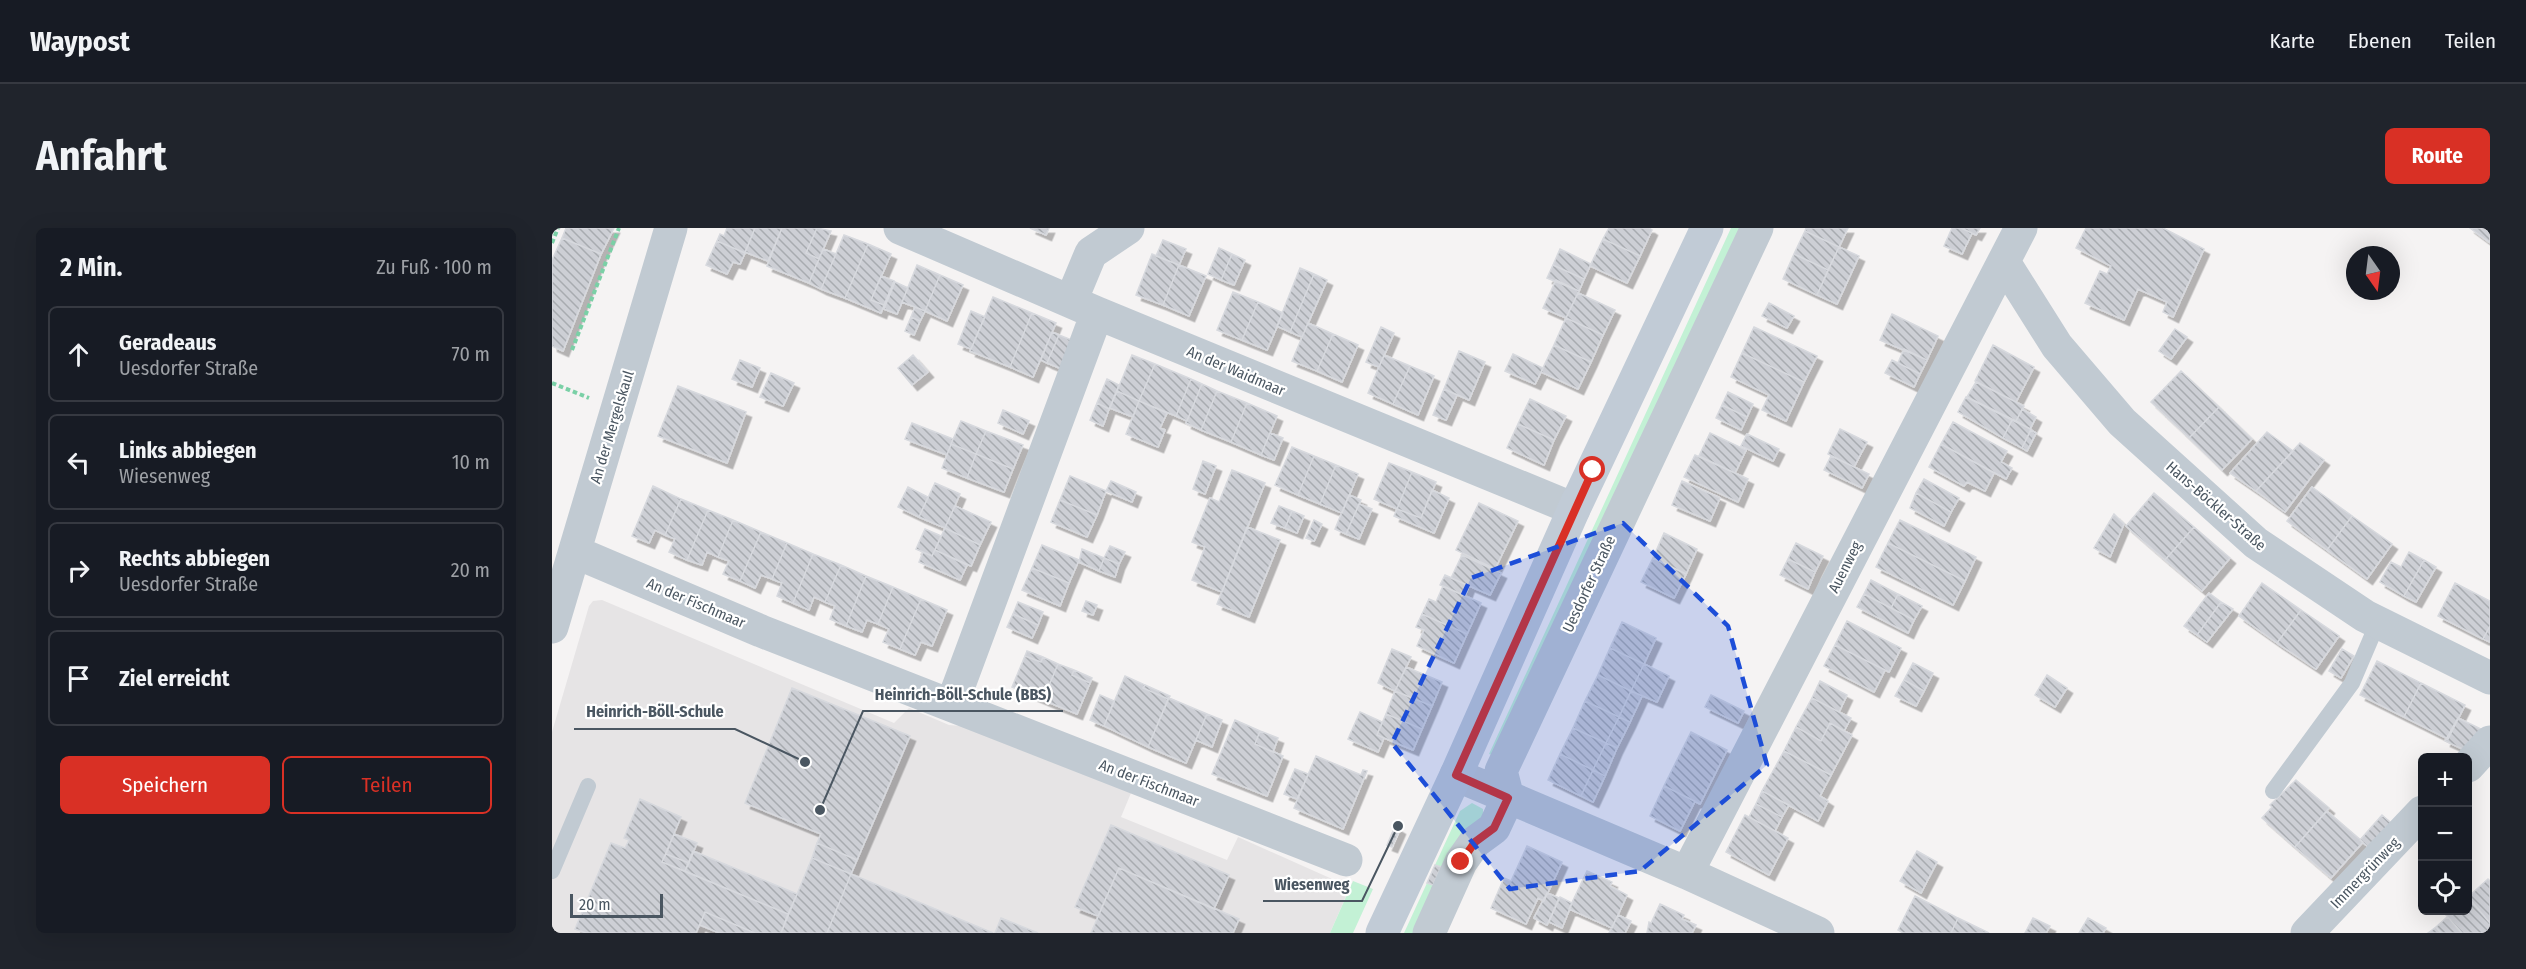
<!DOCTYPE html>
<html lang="de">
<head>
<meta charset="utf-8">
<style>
	body { margin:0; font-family:"Fira Sans Condensed",sans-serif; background:#20242c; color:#f1f3f6 }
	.controls { position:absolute; right:18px; bottom:18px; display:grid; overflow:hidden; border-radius:9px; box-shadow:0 6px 24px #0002 }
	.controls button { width:54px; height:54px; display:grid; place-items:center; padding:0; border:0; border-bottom:2px solid #363941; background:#171b24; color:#f1f3f6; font:30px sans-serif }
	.compass { position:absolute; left:1794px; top:18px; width:54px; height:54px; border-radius:50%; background:#171b24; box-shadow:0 6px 24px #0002; rotate:166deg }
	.scale { position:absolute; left:18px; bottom:15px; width:93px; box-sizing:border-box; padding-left:6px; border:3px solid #4a5661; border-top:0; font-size:16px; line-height:21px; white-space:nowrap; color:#4a5661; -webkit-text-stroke:4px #fff; paint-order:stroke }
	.stop { position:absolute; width:18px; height:18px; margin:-14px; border:4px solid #d93025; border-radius:50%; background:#fff }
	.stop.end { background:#d93025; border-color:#fff; box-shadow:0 2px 6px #0008 }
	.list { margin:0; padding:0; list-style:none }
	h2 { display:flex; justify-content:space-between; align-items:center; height:78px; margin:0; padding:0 24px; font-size:26px }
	h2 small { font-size:20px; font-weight:400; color:#9ea1a6 }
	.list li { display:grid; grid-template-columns:39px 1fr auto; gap:18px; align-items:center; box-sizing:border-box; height:96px; margin:0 12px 12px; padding:0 12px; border:2px solid #363941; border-radius:9px }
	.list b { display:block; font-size:22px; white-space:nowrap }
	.list p { margin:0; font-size:20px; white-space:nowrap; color:#9ea1a6 }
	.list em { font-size:20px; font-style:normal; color:#9ea1a6 }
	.actions { display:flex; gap:12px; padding:18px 24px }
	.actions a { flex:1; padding:14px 0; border:2px solid #d93025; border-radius:9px; text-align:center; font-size:21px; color:#d93025 }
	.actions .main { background:#d93025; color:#fff }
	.icon { flex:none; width:33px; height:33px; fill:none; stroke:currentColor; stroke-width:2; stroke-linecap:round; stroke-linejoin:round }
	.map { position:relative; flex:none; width:1938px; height:705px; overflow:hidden; border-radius:9px }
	header { display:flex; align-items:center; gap:36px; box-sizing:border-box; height:84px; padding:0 30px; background:#171b24; border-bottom:2px solid #363941 }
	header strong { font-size:28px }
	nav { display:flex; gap:33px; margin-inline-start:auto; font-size:21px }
	.intro { display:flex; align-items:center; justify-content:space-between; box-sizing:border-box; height:144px; padding:0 36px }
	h1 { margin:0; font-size:42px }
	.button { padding:15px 27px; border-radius:9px; background:#d93025; color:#fff; font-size:21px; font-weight:700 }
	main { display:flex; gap:36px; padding:0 36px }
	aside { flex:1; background:#171b24; border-radius:9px; box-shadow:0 6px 24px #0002 }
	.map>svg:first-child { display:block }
	.education { fill:#e6e4e5 }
	.green { fill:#c3f1d5 }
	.building { fill:url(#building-back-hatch); stroke:#d7d9de; stroke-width:1.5; filter:url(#shadow) }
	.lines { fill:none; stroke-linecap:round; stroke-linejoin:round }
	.path { stroke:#7ad0a6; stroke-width:4; stroke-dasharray:4.5 3; stroke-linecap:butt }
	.lane { stroke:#c1cad2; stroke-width:16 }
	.street { stroke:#c1cad2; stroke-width:33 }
	.secondary { stroke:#c1cbd6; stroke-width:33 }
	.route { stroke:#d93025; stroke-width:8 }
	.marked { fill:#1d4ed8; fill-opacity:0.2; stroke:#1d4ed8; stroke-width:4.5; stroke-dasharray:12 8; stroke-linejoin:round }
	.labels { text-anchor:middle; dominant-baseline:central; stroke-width:4.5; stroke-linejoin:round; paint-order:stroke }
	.street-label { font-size:15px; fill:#4a5661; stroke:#fff }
	.leader { fill:none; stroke:#4a5661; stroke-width:2 }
	.callout-dot { fill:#4a5661; stroke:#fff; stroke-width:2 }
	.callout-label { font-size:16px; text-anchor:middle; font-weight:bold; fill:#4a5661; stroke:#fff; stroke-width:4.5; stroke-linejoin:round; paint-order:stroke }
</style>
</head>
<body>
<header>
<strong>Waypost</strong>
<nav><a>Karte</a><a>Ebenen</a><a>Teilen</a></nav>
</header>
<div class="intro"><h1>Anfahrt</h1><a class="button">Route</a></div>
<main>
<aside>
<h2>2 Min.<small>Zu Fuß · 100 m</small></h2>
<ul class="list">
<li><svg class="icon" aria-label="ahead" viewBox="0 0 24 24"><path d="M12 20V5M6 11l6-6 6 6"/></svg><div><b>Geradeaus</b><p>Uesdorfer Straße</p></div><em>70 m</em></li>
<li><svg class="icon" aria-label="left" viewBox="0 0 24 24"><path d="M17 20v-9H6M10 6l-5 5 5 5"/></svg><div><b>Links abbiegen</b><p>Wiesenweg</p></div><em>10 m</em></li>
<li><svg class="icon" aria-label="right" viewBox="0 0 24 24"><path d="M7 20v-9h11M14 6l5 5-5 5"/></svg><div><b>Rechts abbiegen</b><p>Uesdorfer Straße</p></div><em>20 m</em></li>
<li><svg class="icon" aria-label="arrive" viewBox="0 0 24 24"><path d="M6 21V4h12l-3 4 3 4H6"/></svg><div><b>Ziel erreicht</b></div></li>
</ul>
<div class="actions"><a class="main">Speichern</a><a>Teilen</a></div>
</aside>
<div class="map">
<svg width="1938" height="705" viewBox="0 0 1938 705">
	<defs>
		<pattern id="building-back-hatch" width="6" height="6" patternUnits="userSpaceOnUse" patternTransform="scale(1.5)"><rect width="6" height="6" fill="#cdcfd5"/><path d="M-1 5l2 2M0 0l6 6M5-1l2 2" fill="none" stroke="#a8abb0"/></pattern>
		<filter id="shadow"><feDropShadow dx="5.5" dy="5.5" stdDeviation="0" flood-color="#0004"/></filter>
	</defs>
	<rect width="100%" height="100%" fill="#f5f3f3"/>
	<path class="education" d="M50,372l292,123 15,-15 40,17 25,2 157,66 -10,24 106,43 11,-23 112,50 -20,46h-778v-201l37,-126 4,-5z"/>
	<path class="green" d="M1179,0h9l-248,527 -3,-1z
		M920,575l11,6v6l-62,118h-17l23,-50 6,2 7,-18 -5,-2 25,-54z
		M801,653l20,8 -20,44h-23z"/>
	<path class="building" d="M14,0h48l-13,26 -39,-16z
		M175,0h28l-10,25 -28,-12 3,-7 4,2z
		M203,0h27l-14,33 -23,-9z
		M230,0h35l-11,25 13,6 -10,24 -42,-17z
		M265,0l14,3 -12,28 -13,-6z
		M478,0h19l-3,7z
		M1057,0h40l3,2 -12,26 -37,-17z
		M1254,0h42l-9,19 -34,-16z
		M1400,0h9l11,5 -10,21 -18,-8z
		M1409,0h19l-4,7z
		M1534,0h77l41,21 -31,68 -10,-5 4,-10 -29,-13 -14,31 -39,-17 15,-32 7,3 4,-8 -35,-18z
		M1918,0h20v12l-1,2z
		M1253,3l34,16 -11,23 -34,-16z
		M292,7l24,9 -23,54 -24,-9z
		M10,10l39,16 -38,97 -11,-5v-86z
		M1051,11l37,17 -13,27 -37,-17z
		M611,12l23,9 -7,16 -23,-9z
		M165,13l28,12 -5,11 -7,-2 -6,12 -21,-9z
		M316,16l23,10 -20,46 13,5 -3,8 -36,-15z
		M1287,19l20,9 -22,48 -20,-9z
		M667,20l13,6 -11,26 -13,-6z
		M271,21l13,5 -15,35 -12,-6z
		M1008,21l31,15 -7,15 -31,-14z
		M600,26l27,11 -16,40 -27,-10z
		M680,26l13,6 -11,25 -13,-5z
		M1242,26l34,16 -11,25 -34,-16z
		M365,37l23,10 -15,36 -23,-9z
		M627,37l27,11 -17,40 -26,-11z
		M1001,37l31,14 -5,12 -32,-13z
		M748,40l14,6 -24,58 -13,-6z
		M762,46l13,6 -25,57 -12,-5z
		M388,47l23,10 -16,36 -22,-10z
		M329,48l13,5 -10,24 -13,-5z
		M1004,52l23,11 -13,27 -23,-10z
		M343,54l13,6 -11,26 -13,-5z
		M681,64l25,10 -16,38 -25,-10z
		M1026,65l37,17 -12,25 -37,-17z
		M441,69l39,16 -22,54 -40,-16z
		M706,74l25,11 -16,37 -25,-10z
		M1217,75l25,13 -7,12 -25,-12z
		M363,79l10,4 -5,10 -9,-4z
		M419,83l14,6 -14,32 -13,-5z
		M480,85l24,10 -23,54 -23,-10z
		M1340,86l46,22 -11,24 -47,-20z
		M359,89l9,4 -6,14 -9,-4z
		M1014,90l37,17 -12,27 -37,-17z
		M756,95l25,11 -16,37 -25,-10z
		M829,99l13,6 -15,34 -13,-5z
		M1202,99l63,29 -13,26 -62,-29z
		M1623,101l12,8 -16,22 -12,-8z
		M500,104l7,3 -12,28 -6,-3z
		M781,106l25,11 -16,37 -25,-11z
		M507,107l15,6 -12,28 -15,-6z
		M1002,117l37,17 -13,27 -37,-17z
		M1441,117l41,22 -18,35 -41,-21z
		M1352,121l23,11 -7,14 -22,-11z
		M907,123l26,11 -16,38 -25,-11z
		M1190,125l62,29 -18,39 -24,-11 7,-15 -38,-18z
		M961,126l30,14 -8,16 -30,-13z
		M361,127l15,17 -16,13 -14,-17z
		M580,127l23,9 -16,37 -22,-10z
		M832,127l26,11 -17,38 -25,-11z
		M188,132l20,8 -8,19 -20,-8z
		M1340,132l28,14 -6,13 -29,-14z
		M603,136l36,15 -15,37 -37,-15z
		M858,138l24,10 -16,39 -25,-11z
		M1629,143l38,36 -30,31 -38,-36z
		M219,145l23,10 -11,23 -23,-9z
		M555,151l12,6 -10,24 -12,-6z
		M639,151l11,5 -15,37 -11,-5z
		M1424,154l48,24 -8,15 -49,-24z
		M650,156l15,7 -16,39 -15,-7z
		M126,158l68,26 -19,51 -69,-27z
		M892,161l13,6 -11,25 -13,-5z
		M565,163l22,10 -6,16 -23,-9z
		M665,163l30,12 -16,39 -30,-12z
		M1176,164l25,12 -6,13 -25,-12z
		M1414,169l46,23 -9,18 -45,-26z
		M978,171l36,17 -12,24 -36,-16z
		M587,173l28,12 -7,15 5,2 -7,17 -32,-13z
		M545,175l12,6 -6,17 -13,-6z
		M695,175l30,13 -16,39 -30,-13z
		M1170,177l25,12 -6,13 -25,-12z
		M1667,179l33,32 -30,31 -33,-32z
		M1470,181l14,8 -6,12 -14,-8z
		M451,182l26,11 -6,13 -25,-11z
		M1460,192l19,9 -9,19 -19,-10z
		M409,193l25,10 -10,23 -25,-10z
		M1401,194l54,29 -6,11 11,6 -6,11 -65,-35z
		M360,195l41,16 -6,16 -42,-16z
		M966,196l36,16 -10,25 -37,-17z
		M1288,201l27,13 -13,25 -26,-13z
		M1479,202l5,3 -9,18 -5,-3z
		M434,203l37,14 -10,24 -37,-15z
		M1715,204l26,19 -37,40 -26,-18z
		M718,205l13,5 -9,22 -13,-5z
		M1158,205l36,17 -11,23 -36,-17z
		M1195,206l32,15 -6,12 -32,-15z
		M1748,215l24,17 -39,52 -29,-21z
		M399,216l25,10 -9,24 -25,-10z
		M1389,216l53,29 -9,18 -18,-9 -3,4 -35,-19z
		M740,219l22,9 -16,39 -23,-10z
		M424,226l37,15 -9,23 -37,-14z
		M1143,227l53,24 -10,23 -54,-25z
		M762,228l22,9 -16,39 -22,-9z
		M1279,228l38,18 -7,14 -38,-18z
		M651,233l13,5 -11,28 -12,-5z
		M837,235l23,9 -15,37 -23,-10z
		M784,237l22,9 -16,39 -22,-9z
		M680,242l33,13 -43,109 -30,-12 13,-33 -13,-5 18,-44 9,4z
		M860,244l24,10 -15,36 -24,-9z
		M518,248l36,15 -9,24 -37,-15z
		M1372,251l35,19 -8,14 -35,-19z
		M559,253l25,11 -4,10 -26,-11z
		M1130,253l38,17 -10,23 -38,-16z
		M383,255l25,11 -15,34 -26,-11z
		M101,258l28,13 -16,36 -10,-5 -6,13 -17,-7z
		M356,259l20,10 -9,20 -21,-10z
		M1760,259l40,29 -25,34 -40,-29z
		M880,262l17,8 -15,35 -40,-17 3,-7 24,9z
		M1364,265l35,19 -7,14 -34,-18z
		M1602,265l40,34 -29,33 -39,-34z
		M797,267l12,5 -15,34 -11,-5z
		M129,271l27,11 -21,50 -18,-8 6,-13 -10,-4z
		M508,272l37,15 -10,22 -36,-15z
		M927,275l39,18 -23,48 -39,-19z
		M807,276l13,5 -13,30 -13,-5z
		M403,278l36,16 -11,23 -35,-17z
		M727,278l13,5 -7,17 -14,-5z
		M156,282l25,10 -15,37 -11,-5 -5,13 -15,-5z
		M740,283l12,5 -7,17 -12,-5z
		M1562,286l10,10 -14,33 -16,-9z
		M1800,288l40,28 -25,35 -40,-29z
		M181,292l28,12 -21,49 -17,-7 6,-13 -11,-4z
		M762,292l8,4 -8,17 -8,-3z
		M1348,292l76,37 -11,24 -77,-38z
		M695,299l33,13 -31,77 -32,-13z
		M1642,299l36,31 -28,33 -37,-31z
		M393,300l35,17 -9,21 -36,-16z
		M373,301l16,7 -9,20 -16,-7z
		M209,304l26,11 -15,36 -11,-4 -6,13 -15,-7z
		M1112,305l33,16 -11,25 -33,-16z
		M235,315l26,11 -20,49 -16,-7 5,-13 -10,-4z
		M1244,315l27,13 -8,16 -27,-13z
		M1336,315l77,38 -12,24 -77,-38z
		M490,317l37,15 -10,23 -37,-15z
		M558,318l15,6 -6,12 -15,-6z
		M530,321l22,9 -5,13 -20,-9z
		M383,322l32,15 -7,15 -41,-18 4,-10 9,4z
		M1857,324l15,8 -20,36 -24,-14 11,-20 10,5z
		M261,326l28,11 -16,37 -11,-5 -5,13 -16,-7z
		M910,327l39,18 -11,22 -39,-17z
		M552,330l15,6 -4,13 -16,-6z
		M1101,330l33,16 -12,24 -33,-16z
		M1236,331l27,13 -7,17 -28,-14z
		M1872,332l12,7 -20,35 -12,-6z
		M289,337l25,11 -20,50 -16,-7 5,-13 -10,-4z
		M480,340l37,15 -9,23 -38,-16z
		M893,347l24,11 -4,10 -25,-11z
		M314,348l27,11 -15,37 -11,-4 -5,12 -16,-6z
		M1319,352l27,14 -7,14 -27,-14z
		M1710,355l39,27 -24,33 -38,-27z
		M1903,355l35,18v25l-7,13 -45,-23z
		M891,358l38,17 -14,31 -45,-20 7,-15 7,3z
		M341,359l28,12 -21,50 -17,-7 6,-13 -11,-5z
		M1657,365l12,9 -24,33 -13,-9z
		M1312,366l50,26 -6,13 -51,-26z
		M1346,366l24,12 -8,14 -23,-12z
		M369,371l26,11 -15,36 -11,-4 -6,13 -15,-6z
		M534,373l11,4 -4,10 -11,-4z
		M466,374l25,10 -5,13 -25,-11z
		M1669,374l12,7 -26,33 -10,-7z
		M1749,382l38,26 -23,33 -39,-26z
		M461,386l25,11 -6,13 -25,-11z
		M870,386l45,20 -13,29 -37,-17 7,-16 -8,-3z
		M1295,393l54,27 -12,24 -54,-27z
		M1070,394l34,16 -12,26 -34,-16z
		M1938,398v16l-7,-3z
		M1283,417l50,25 -11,22 -50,-26z
		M1058,420l34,16 -13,27 -33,-16z
		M840,421l19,8 -16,34 -17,-8z
		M1790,421l12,7 -13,22 -12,-7z
		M475,423l16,6 -2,5 -16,-6z
		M473,428l16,6 2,-5 15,7 -15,36 -31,-13z
		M1825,433l44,22 -17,34 -44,-22z
		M1361,435l20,10 -9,18 -20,-11z
		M506,436l16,6 -2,5 18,8 -13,31 -34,-14z
		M1092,436l25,12 -12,26 -26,-11z
		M854,439l36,15 -10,24 -37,-15z
		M522,442l18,8 -2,5 -18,-8z
		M1046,447l33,16 -12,26 -34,-16z
		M1495,447l20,13 -12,19 -20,-12z
		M573,448l20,9 -2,3 25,11 -20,48 -44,-21z
		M1352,452l20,11 -8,15 -21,-10z
		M1268,453l27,14 -8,17 -27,-14z
		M1869,455l44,22 -17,34 -44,-22z
		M593,457l25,11 -2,3 -25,-11z
		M240,460l118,48 -53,124 -40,-17 4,-9 -76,-31z
		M843,463l37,15 -10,23 -36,-15z
		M1079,463l11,5 -12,26 -11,-5z
		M548,467l14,6 -10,25 -14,-6z
		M1159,467l33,16 -6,12 -33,-16z
		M617,470l38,16 -21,49 -38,-16z
		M1260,470l39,20 -7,13 -14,-8 -9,18 -25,-14z
		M1033,473l34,16 -13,26 -33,-15z
		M808,484l22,10 -5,13 7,3 -6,14 -30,-13z
		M655,486l15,6 -10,27 -16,-7z
		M834,486l36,15 -9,21 -36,-15z
		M1067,489l11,5 -13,26 -11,-5z
		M1906,490l29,14 -18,20 -24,-11z
		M683,492l25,11 -5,13 28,12 -16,40 -55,-22z
		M1278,495l22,12 -21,40 -47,-24 12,-24 25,14z
		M1021,500l33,15 -13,27 -33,-16z
		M708,503l18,7 -5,14 -18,-8z
		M1139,504l36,18 -27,54 -36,-18z
		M1054,515l11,5 -12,28 -12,-6z
		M1232,523l47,24 -11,21 8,5 -10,20 -56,-30z
		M1008,526l33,16 -12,26 -33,-16z
		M764,528l45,19 2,-5 4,1 -24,58 -49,-21z
		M743,541l13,5 -11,25 -13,-5z
		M1041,542l12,6 -12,26 -12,-6z
		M1744,552l33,28 -34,39 -33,-29 10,-11 -2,-2z
		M1112,558l31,15 -15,30 -30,-15z
		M1210,563l27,14 -7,12 -26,-13z
		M88,571l41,18 -19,45 126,52 -7,19h-26l-50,-21 -9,21h-110l-11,-4 36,-86 14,5 4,-8 -5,-2z
		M1204,576l26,13 -7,14 -26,-14z
		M1775,583l36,31 -32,36 -36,-31z
		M1193,587l43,23 -19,37 -43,-23z
		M1830,587l15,13 -22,25 -15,-13z
		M559,597l118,50 -15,34 -95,-41 -21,48 -23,-9z
		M843,598l5,3 -8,18 -5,-2z
		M122,606l23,9 -8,20 -23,-9z
		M265,615l40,17 -6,14 -39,-16z
		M975,618l35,16 -18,39 -6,-3 -12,26 -35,-16 13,-30 7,3z
		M141,623l104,43 -9,20 -103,-43z
		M1365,623l20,11 -16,31 -21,-12z
		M114,626l23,9 -4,8 -23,-9z
		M260,630l39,16 -24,59h-46z
		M883,637l6,2 -8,18 -6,-2z
		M567,640l120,51 -6,14h-142z
		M1035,643l25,11 -2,4 17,9 -15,33 -43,-19z
		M299,646l142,59h-166z
		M1936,651l2,2v42l-22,-26z
		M995,665l12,5 -12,27 -13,-7z
		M1363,668l43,22 -7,15h-48l-5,-3z
		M1008,669l12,6 -10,25 -13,-6z
		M1916,669l22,26v10h-28l-16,-18 5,-5h17z
		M1108,676l24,11 -2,4 14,6 -4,8h-45l2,-11 2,1z
		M153,684l50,21h-36l-19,-8z
		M1066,687l13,6 -6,12h-16z
		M1895,689l15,16h-21l-5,-6z
		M449,690l37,15h-43z
		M1406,690l31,15h-38z
		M1481,690l17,8 -4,7h-21z
		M1536,690l18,10 -3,5h-24z
		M1884,699l5,6h-13z"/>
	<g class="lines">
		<path class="path" d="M0,15l6,-15
			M20,122l47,-122
			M0,155l37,15"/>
		<path class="lane" d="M1721,563l79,-108 26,-61
			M0,643l36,-85"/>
		<path class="street" d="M348,0l197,85 477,196
			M1452,34l53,84 65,76 134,121 109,73 125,62
			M519,73l20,-48 37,-25
			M23,324l186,79 585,229
			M0,399l119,-399
			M400,476l145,-391
			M1916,538l22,-24
			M904,547l231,98 131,60
			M1135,645l334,-645
			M877,705l32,-71 14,-20 19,-14 14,-30 -7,-27 256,-543
			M1755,705l115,-121"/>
		<path class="secondary" d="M830,705l74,-158 118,-266 133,-281"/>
	</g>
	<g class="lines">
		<path class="route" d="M909,634l14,-20 19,-14 14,-30 -52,-23 137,-305"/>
	</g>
	<path class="marked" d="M1071,295l105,103 39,139 -127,106 -130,18 -118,-146 79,-165z"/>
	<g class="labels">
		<g class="street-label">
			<text transform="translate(684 143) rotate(23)">An der Waidmaar</text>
			<text transform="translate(60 199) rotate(-73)">An der Mergelskaul</text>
			<text transform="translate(1664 278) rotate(41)">Hans-Böckler-Straße</text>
			<text transform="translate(1293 339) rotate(-63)">Auenweg</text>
			<text transform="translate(1037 356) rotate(-65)">Uesdorfer Straße</text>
			<text transform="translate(144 375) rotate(23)">An der Fischmaar</text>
			<text transform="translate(597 555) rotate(21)">An der Fischmaar</text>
			<text transform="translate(1813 645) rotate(-46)">Immergrünweg</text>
		</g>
	</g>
	<path class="leader" d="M268 582L311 483H511M253 534L183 501H22M846 598L810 673H711"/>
	<g class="callout-dot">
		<circle cx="268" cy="582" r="6"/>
		<circle cx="253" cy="534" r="6"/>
		<circle cx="846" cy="598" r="6"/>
	</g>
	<g class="callout-label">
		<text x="411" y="472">Heinrich-Böll-Schule (BBS)</text>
		<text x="103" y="489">Heinrich-Böll-Schule</text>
		<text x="760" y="662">Wiesenweg</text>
	</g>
</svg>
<div class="controls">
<button>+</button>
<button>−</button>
<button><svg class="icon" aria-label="locate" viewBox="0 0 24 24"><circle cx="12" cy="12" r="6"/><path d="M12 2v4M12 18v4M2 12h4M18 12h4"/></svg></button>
</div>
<svg class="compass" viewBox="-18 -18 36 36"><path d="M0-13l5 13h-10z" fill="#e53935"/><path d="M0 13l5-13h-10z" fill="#9ea1a6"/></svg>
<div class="scale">20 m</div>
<div class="stop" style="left:1041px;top:242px"></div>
<div class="stop end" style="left:909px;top:634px"></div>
</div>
</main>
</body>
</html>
